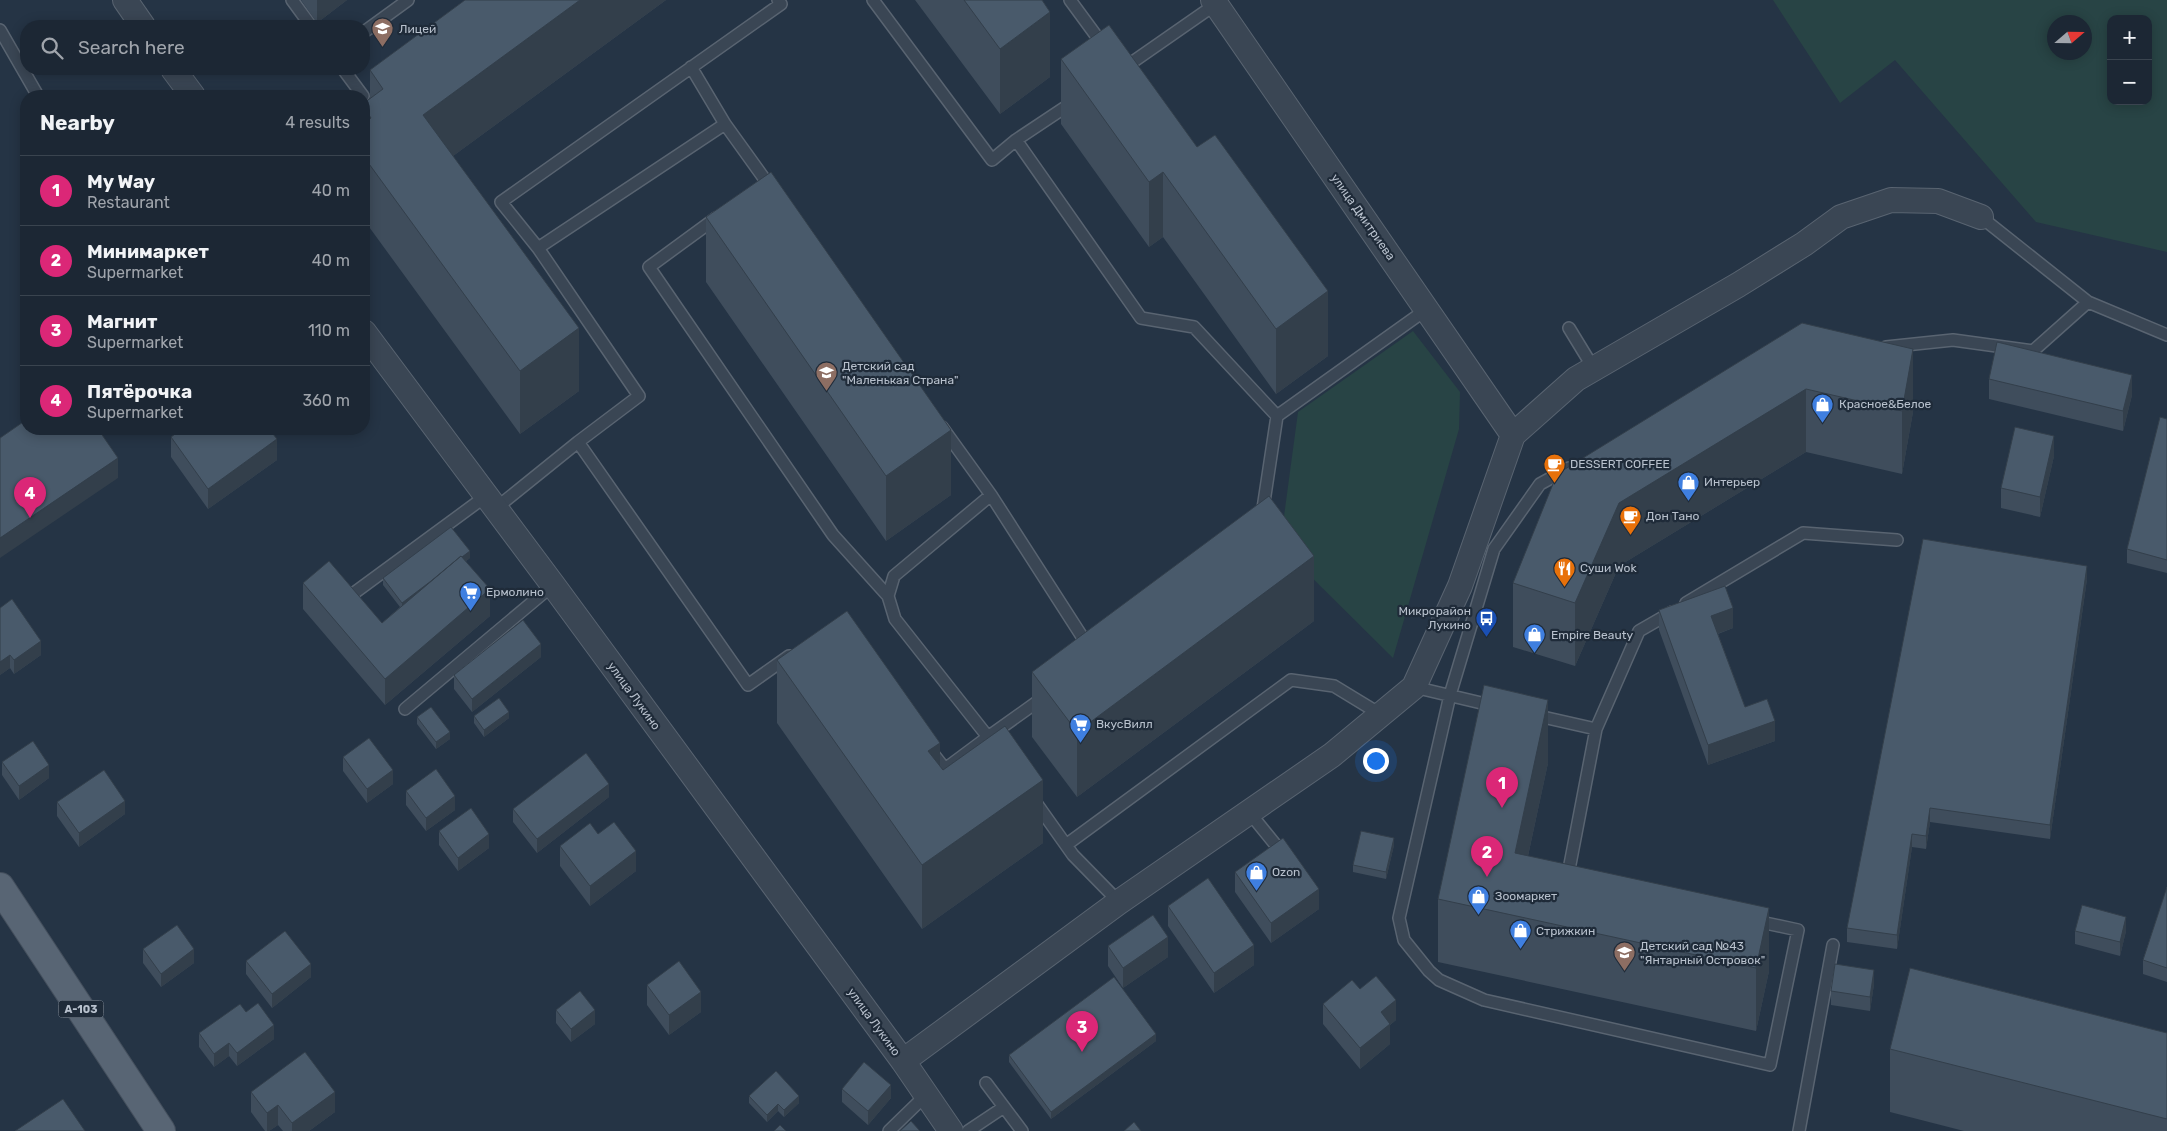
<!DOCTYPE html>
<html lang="en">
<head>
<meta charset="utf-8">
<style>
	body { margin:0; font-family:Rubik,sans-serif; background:#293340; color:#f1f3f6 }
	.controls { position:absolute; right:15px; top:15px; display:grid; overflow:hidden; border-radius:10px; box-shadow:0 2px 12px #0003 }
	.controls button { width:45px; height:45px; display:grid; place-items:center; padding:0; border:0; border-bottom:1px solid #3a444f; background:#1c2734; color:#f1f3f6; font:25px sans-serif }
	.compass { position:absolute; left:2047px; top:15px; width:45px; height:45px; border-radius:50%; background:#1c2734; box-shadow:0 2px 12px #0003; rotate:70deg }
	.you { position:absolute; left:1375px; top:760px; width:18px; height:18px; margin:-12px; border:4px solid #fff; border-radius:50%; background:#1a73e8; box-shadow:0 0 0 8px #1a73e833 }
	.badge { display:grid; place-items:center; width:32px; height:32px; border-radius:50%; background:#db2777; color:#fff; font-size:16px; font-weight:700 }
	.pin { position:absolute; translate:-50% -41px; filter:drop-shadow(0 1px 2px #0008) }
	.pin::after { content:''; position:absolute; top:26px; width:18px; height:15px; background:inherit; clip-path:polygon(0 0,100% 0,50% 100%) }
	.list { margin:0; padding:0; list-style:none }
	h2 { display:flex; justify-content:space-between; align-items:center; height:65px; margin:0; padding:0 20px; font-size:21px }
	h2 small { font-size:16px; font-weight:400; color:#a0a5ac }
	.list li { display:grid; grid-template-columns:32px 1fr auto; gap:15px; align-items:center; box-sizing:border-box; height:70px; padding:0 20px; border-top:1px solid #3a444f }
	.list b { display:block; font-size:19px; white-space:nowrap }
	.list p { margin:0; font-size:16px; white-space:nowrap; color:#a0a5ac }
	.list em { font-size:16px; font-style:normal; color:#a0a5ac }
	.icon { flex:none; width:28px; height:28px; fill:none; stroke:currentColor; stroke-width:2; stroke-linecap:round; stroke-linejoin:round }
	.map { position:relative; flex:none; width:2167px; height:1131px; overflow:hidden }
	.search { position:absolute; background:#1c2734; box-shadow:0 2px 12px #0003; left:20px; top:20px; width:350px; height:55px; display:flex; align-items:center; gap:12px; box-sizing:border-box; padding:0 18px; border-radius:20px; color:#a0a5ac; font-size:19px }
	.panel { position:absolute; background:#1c2734; box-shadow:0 2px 12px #0003; left:20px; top:90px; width:350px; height:345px; border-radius:20px }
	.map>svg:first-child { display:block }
	.green { fill:#284445; fill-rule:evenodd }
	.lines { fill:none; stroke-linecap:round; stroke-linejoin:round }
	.service-casing { stroke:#596471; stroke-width:14 }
	.minor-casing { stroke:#596471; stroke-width:26 }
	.primary-casing { stroke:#444f5d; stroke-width:30 }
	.service { stroke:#3a4654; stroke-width:11 }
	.minor { stroke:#3a4654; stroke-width:24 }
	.primary { stroke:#586574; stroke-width:28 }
	.wall { fill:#3f4d5c }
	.shaded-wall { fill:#333f4b }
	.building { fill:#495a6b; stroke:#333f4b }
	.labels { text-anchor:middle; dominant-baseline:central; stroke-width:4.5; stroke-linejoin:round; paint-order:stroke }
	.shield { fill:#1f2b39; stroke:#8a94a1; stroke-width:1 }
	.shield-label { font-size:11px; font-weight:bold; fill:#b8c1cd }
	.poi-label { font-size:12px; fill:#b8c1cd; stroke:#1f2b39; text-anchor:start }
	.street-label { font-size:12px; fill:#b8c1cd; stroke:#1f2b39 }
</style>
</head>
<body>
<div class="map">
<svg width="2167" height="1131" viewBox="0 0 2167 1131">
	<rect width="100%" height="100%" fill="#253445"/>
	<path class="green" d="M1773,0h394v252l-131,-30 -141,-162 -55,43zM2111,19h37v82h-37zM2054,22h30v30h-30z
		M1413,331l47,61 -1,37 -66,229 -113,-112 18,-134z"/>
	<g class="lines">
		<defs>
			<path id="service" d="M292,0l19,26
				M873,0l119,160 24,-20 57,-38
				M1070,0l33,45
				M0,30l38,66
				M364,32l44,-32
				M691,67l34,57 46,64
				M1124,68l92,-64
				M343,69l20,27
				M1016,140l125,178 53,9 83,89 -15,99
				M1981,217l107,85 79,33
				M716,218l-67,49 184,268 55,61
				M538,248l187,-124
				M1569,328l25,41
				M1886,347l67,-7 80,11 55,-49
				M1277,416l150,-107
				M942,427l49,68 99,154
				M578,442l61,-46 -101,-148 -37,-46 280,-198 -3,-4
				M1569,468l-29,16 -46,65 -44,146 -51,223 5,22 25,31 10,9 45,20 286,65 28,-135 -42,-9
				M991,495l-97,81 -6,20 7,23 93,118 56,-40
				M495,509l83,-67 170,243 41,-29
				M350,596l136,-100
				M1686,603l117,-70 94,7
				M1414,687l80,19
				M405,709l148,-124
				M1534,715l62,14
				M931,751l14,18 43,-32 5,6
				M1034,800l39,55 46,47
				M1249,812l34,42
				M1066,845l225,-165 43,6 46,28
				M1567,880l29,-151 43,-98 33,-19
				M986,1083l36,48
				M889,1131l37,-36
				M968,1131l36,-24
				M1799,1131l34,-186"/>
			<path id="minor" d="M125,0l18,26
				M1213,0l300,435
				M173,69l20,27
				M364,332l189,253 350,476 48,70
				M903,1061l216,-159 213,-147 82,-68 46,-101 53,-151 63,-56 162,-94 66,-41 37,-27 50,-17 47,1 43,16"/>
			<path id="primary" d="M0,887l161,244"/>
		</defs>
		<use href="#service" class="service-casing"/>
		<use href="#minor" class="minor-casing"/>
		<use href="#primary" class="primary-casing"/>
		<use href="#service" class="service"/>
		<use href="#minor" class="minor"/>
		<use href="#primary" class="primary"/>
	</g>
	<path class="wall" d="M301,0h46l-30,23z
		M465,0h201l-213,156 126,235 -59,43 -156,-214v-117l6,-4v-29z
		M915,0h127l8,77 -50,37z
		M1061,59l267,297 -52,38 -113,-157 -14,10 -88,-123z
		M706,217l245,278 -65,46 -180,-259z
		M1802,323l111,89 -11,62 -96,-22 -187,114 -44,100 -62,-19v-64z
		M1989,379l143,16 -9,36 -134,-32z
		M2167,419v154l-40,-10v-14z
		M171,437l106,23 -69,49 -37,-52z
		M2054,456l-14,61 -39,-9v-20z
		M470,558l-4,3 24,55 -105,89 -82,-96v-26l79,40 18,-16 -17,-22v-7z
		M2087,579l-37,260 -120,-17 -4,27 -14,-2 -15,102 -50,-7v-14z
		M12,599l29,56 -27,19 -4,-6 -10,7z
		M1659,610l74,18 -15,6 27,73 30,34 -67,24 -49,-135z
		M1314,621l-237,176 -45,-60v-65z
		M541,657l-69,55 -18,-23v-14z
		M777,660l163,106 3,4 100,73 -121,86 -145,-206z
		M474,716l35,2 -25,19 -10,-14z
		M417,717l33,22 -14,10 -19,-25z
		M343,757l50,27 -26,19 -24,-32z
		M2,762l47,16 -30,22 -17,-25z
		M1548,763l-20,93 241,115 -13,60 -318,-69v-63z
		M406,791l49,19 -29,21 -20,-26z
		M609,797l-72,56 -24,-31v-13z
		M57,802l68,12 -46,33 -22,-31z
		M439,831l50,17 -31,23 -19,-26z
		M598,834l38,37 -46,35 -30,-40v-20z
		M1394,845l-8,34 -33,-7v-7z
		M1235,872l84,37 -48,34 -36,-51z
		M2167,887v95l-24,-8v-14z
		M1168,906l86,59 -40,28 -46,-67z
		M2075,931h51l-6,25 -45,-12z
		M1108,946l60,11 -45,31 -15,-22z
		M143,949l51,14 -33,24 -18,-24z
		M246,961l65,16 -39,31 -26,-34z
		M1874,984l-4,27 -39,-6v-14z
		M647,985l54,27 -32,23 -22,-30z
		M1360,989l36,31 -6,5v19l-30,25 -37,-45v-20z
		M556,1010l39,14 -24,18 -15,-19z
		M246,1012l28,27 -37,27 -8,-10 -15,11 -15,-20v-14z
		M2167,1033v98h-203l-74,-19v-63z
		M1156,1041l-105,78 -42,-57v-7z
		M842,1089l49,9 -23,27 -26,-23z
		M251,1092l84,20 -26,19h-26l-5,-6 -9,6h-4l-14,-19z
		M749,1096l50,7 -15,14 -6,-6 -11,11 -18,-19z"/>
	<path class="shaded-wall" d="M317,0h30l-30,23z
		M580,0h86l-243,178v-63z
		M1050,12v65l-50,37v-65z
		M1163,172v65l-14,10v-65z
		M1328,291v65l-52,38v-65z
		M579,328v63l-59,43v-63z
		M1913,349v63l-11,62v-63z
		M2132,375v20l-9,36v-20z
		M1806,389v63l-187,114 -44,100v-63l44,-100z
		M951,430v65l-65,46v-65z
		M2054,436v20l-14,61v-20z
		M277,439v21l-69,49v-20z
		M118,458v20l-118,80v-20z
		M470,551v7l-68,52v-7z
		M1314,556v65l-237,176v-65z
		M2087,566v13l-37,260v-14z
		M490,589v27l-105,89v-26z
		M1733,608v20l-22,8v-20z
		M41,641v14l-27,19v-14z
		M541,644v13l-69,55v-13z
		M10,655v13l-10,7v-13z
		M1548,700v63l-33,153v-63z
		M509,712v6l-25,19v-7z
		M1775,721v20l-67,24v-20z
		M450,732v7l-14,10v-7z
		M940,743v63l-12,-55z
		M49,765v13l-30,22v-14z
		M393,770v14l-26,19v-14z
		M1043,780v63l-121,86v-64z
		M609,784v13l-72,56v-14z
		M455,796v14l-29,21v-13z
		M125,801v13l-46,33v-14z
		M1930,808v14l-4,27v-13z
		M489,834v14l-31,23v-13z
		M1912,834v13l-15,102v-14z
		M1394,838v7l-8,34v-7z
		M636,851v20l-46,35v-20z
		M1319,889v20l-48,34v-20z
		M1769,908v63l-13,60v-63z
		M2126,917v14l-6,25v-14z
		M1168,937v20l-45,31v-20z
		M1254,945v20l-40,28v-20z
		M194,949v14l-33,24v-13z
		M311,964v13l-39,31v-14z
		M1874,970v14l-4,27v-14z
		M701,992v20l-32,23v-20z
		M1396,1000v20l-6,5v19l-30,25v-21l21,-36z
		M595,1010v14l-24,18v-13z
		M274,1025v14l-37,27v-13z
		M1156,1034v7l-105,78v-7z
		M229,1043v13l-15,11v-13z
		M891,1085v13l-23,27v-14z
		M335,1092v20l-26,19h-17v-8z
		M799,1096v7l-15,14v-7z
		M778,1104v7l-11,11v-7z
		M278,1105v20l-9,6h-2v-18z"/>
	<path class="building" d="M465,0h115l-157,115 156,213 -59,43 -156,-214v-34l7,-5 -7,-10v-5l19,-14 -13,-19z
		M964,0h78l8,12 -50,37z
		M1109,25l88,122 18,-12 113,156 -52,38 -113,-157 -14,10 -88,-123z
		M771,172l180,258 -65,46 -180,-259z
		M1802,323l111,26 -11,62 -96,-22 -187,114 -44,100 -62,-20 44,-109z
		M1997,342l135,33 -9,36 -134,-32z
		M2160,417l7,2v141l-40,-11z
		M26,420v9h72l20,29 -118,80v-100z
		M2015,427l39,9 -14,61 -39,-9z
		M182,429h87l8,10 -69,50 -37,-52z
		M1269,496l45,60 -237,176 -45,-60z
		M451,527l19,24 -8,6 -1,-1 -30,25 -29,22 -19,-25z
		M1923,539l164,27 -37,259 -120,-17 -4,28 -14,-2 -15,101 -50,-7z
		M461,556l29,33 -105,90 -82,-96 26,-22 53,62z
		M1725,586l8,22 -22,8 34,91 22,-8 8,22 -67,24 -49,-135z
		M12,599l29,42 -27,19 -4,-5 -10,7v-54z
		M847,611l93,132 -12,8 15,19 62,-44 38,54 -121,85 -145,-205z
		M523,620l18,24 -69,55 -18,-24z
		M1484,685l64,15 -33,153 254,55 -13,60 -318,-69z
		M499,698l10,14 -25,18 -10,-14z
		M431,707l19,25 -14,10 -19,-25z
		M369,738l24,32 -26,19 -24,-32z
		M33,741l16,24 -30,21 -17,-24z
		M586,753l23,31 -72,55 -24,-30z
		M436,769l19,27 -29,22 -20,-27z
		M104,770l21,31 -46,32 -22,-31z
		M471,808l18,26 -31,24 -19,-27z
		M614,822l22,29 -46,35 -30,-40 30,-23 8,11z
		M1361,831l33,7 -8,34 -33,-7z
		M1283,838l36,51 -48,34 -36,-51z
		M1208,878l46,67 -40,28 -46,-67z
		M2167,887v81l-24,-8z
		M2082,905l44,12 -6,25 -45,-11z
		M1153,915l15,22 -45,31 -15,-22z
		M177,925l17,24 -33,25 -18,-25z
		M285,931l26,33 -39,30 -26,-33z
		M679,961l22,31 -32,23 -22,-30z
		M1835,964l39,6 -4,27 -39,-6z
		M1910,968l257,65v86l-277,-70z
		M1376,976l20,24 -15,12 9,12 -30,24 -37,-44 29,-24 8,9z
		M1114,977l42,57 -105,78 -42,-57z
		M580,991l15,19 -24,19 -15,-19z
		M258,1003l16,22 -37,28 -8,-10 -15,11 -15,-21 41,-29 6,8z
		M305,1052l30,40 -43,31 -14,-18 -11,8 -16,-21z
		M864,1062l27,23 -23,26 -26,-22z
		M776,1071l23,25 -15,14 -6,-6 -11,11 -18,-19z
		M63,1099l22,32h-70z
		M911,1121l9,10h-20z
		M1134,1122l7,9h-17z
		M780,1125l6,6h-12z"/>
	<defs>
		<symbol id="school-pin" viewBox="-11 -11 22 30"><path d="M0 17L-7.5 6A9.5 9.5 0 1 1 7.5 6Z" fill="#8d6e63" stroke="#1f2b39"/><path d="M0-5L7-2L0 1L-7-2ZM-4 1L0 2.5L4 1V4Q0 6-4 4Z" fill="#fff"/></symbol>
		<symbol id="shop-pin" viewBox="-11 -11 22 30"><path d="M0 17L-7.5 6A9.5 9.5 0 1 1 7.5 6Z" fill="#3f7fe0" stroke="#1f2b39"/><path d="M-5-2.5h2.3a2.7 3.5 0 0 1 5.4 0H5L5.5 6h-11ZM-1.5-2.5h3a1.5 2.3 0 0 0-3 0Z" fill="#fff"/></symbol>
		<symbol id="cafe-pin" viewBox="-11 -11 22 30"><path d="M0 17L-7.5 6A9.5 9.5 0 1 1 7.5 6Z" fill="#e8710a" stroke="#1f2b39"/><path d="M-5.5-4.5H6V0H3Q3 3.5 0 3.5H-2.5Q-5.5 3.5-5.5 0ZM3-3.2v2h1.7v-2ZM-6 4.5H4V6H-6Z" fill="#fff"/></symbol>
		<symbol id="restaurant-pin" viewBox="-11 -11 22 30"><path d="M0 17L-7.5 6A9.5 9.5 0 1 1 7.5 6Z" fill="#e8710a" stroke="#1f2b39"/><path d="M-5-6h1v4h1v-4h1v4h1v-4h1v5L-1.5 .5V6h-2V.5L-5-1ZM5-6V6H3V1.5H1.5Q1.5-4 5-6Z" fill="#fff"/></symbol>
		<symbol id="supermarket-pin" viewBox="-11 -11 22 30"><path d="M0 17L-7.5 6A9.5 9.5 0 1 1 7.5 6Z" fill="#3f7fe0" stroke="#1f2b39"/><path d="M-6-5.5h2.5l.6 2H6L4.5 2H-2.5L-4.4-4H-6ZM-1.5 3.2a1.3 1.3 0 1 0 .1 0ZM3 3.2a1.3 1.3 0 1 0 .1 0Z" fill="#fff"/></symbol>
		<symbol id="bus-pin" viewBox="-11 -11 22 30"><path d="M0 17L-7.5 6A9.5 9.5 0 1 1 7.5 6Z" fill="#1a4fb4" stroke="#1f2b39"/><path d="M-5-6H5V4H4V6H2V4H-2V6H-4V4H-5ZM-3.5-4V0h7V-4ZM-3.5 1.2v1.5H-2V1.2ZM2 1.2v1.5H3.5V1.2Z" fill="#fff"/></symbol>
	</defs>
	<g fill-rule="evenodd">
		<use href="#school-pin" x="370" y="16" width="25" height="34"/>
		<use href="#school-pin" x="814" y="360" width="25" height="34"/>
		<use href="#shop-pin" x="1810" y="392" width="25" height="34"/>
		<use href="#cafe-pin" x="1542" y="452" width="25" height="34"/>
		<use href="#shop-pin" x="1676" y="470" width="25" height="34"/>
		<use href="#cafe-pin" x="1618" y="504" width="25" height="34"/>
		<use href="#restaurant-pin" x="1552" y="556" width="25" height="34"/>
		<use href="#supermarket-pin" x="458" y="580" width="25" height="34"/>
		<use href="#bus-pin" x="1474" y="606" width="25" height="34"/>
		<use href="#shop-pin" x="1522" y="622" width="25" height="34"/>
		<use href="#supermarket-pin" x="1068" y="712" width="25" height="34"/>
		<use href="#shop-pin" x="1244" y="860" width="25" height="34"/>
		<use href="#shop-pin" x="1466" y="884" width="25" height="34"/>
		<use href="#shop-pin" x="1508" y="918" width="25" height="34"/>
		<use href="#school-pin" x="1612" y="940" width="25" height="34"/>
	</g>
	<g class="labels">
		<rect class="shield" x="58.5" y="1000.5" width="45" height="17" rx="4"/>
		<g class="shield-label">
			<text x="81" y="1009">А-103</text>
		</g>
		<g class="poi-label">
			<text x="399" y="29">Лицей</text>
			<text x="842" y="366">Детский сад<tspan x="842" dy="14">"Маленькая Страна"</tspan></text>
			<text x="1839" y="404">Красное&amp;Белое</text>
			<text x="1570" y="464">DESSERT COFFEE</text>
			<text x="1704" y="482">Интерьер</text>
			<text x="1646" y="516">Дон Тано</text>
			<text x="1580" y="568">Суши Wok</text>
			<text x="486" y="592">Ермолино</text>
			<text x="1471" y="611" text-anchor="end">Микрорайон<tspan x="1471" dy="14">Лукино</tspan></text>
			<text x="1551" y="635">Empire Beauty</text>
			<text x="1096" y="724">ВкусВилл</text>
			<text x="1272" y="872">Ozon</text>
			<text x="1495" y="896">Зоомаркет</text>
			<text x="1536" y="931">Стрижкин</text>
			<text x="1640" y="946">Детский сад №43<tspan x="1640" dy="14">"Янтарный Островок"</tspan></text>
		</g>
		<g class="street-label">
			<text transform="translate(1363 217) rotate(55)">улица Дмитриева</text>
			<text transform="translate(634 696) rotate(54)">улица Лукино</text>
			<text transform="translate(874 1022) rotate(54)">улица Лукино</text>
		</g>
	</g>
</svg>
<div class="controls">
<button>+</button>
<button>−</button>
</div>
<svg class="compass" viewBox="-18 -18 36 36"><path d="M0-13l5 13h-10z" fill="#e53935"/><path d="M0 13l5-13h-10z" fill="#a0a5ac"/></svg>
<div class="you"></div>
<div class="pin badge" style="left:1502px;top:808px">1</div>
<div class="pin badge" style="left:1487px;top:877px">2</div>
<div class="pin badge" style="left:1082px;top:1052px">3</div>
<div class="pin badge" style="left:30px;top:518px">4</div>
<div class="search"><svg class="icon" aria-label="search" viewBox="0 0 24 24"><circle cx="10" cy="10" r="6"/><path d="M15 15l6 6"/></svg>Search here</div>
<section class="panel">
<h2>Nearby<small>4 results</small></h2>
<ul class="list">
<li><span class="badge">1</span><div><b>My Way</b><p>Restaurant</p></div><em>40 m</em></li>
<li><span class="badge">2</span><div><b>Минимаркет</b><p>Supermarket</p></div><em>40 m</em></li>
<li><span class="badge">3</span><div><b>Магнит</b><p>Supermarket</p></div><em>110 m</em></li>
<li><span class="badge">4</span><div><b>Пятёрочка</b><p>Supermarket</p></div><em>360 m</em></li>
</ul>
</section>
</div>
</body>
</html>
